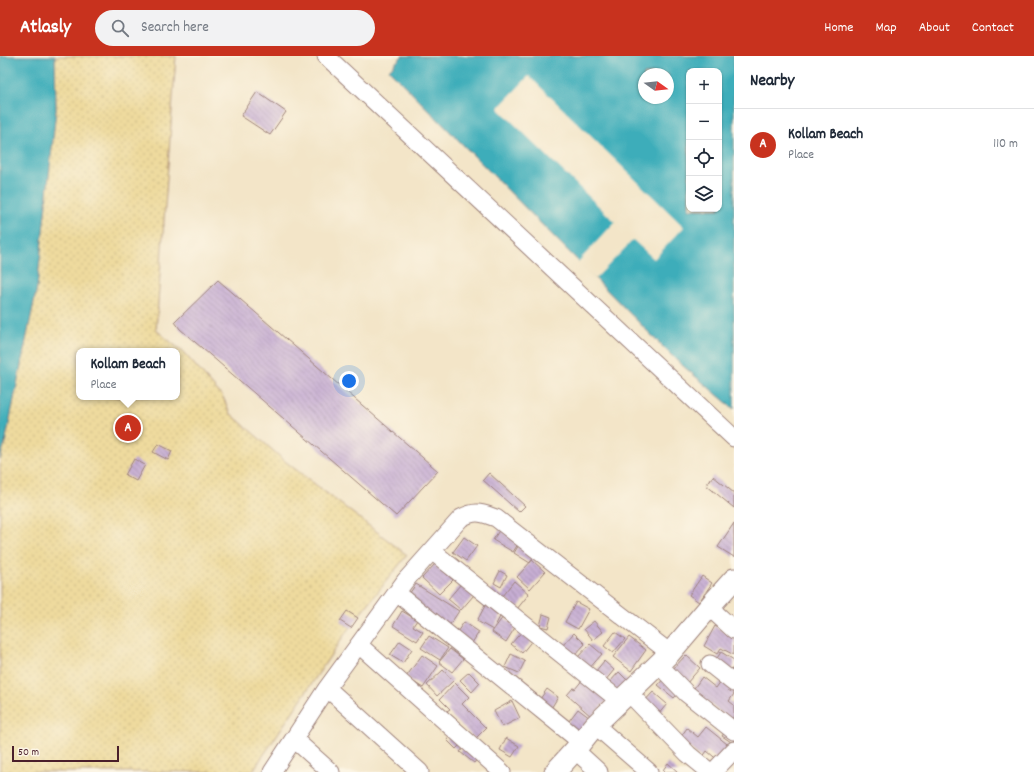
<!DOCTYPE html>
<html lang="en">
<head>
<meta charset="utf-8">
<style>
	body { margin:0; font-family:Dekko,sans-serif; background:#f2f2f3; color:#1f2937 }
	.controls { position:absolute; right:12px; top:12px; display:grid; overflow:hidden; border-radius:8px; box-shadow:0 1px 3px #0004 }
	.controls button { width:36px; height:36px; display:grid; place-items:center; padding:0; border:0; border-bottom:1px solid #e0e1e3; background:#fff; color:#1f2937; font:20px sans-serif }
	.compass { position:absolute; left:638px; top:12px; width:36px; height:36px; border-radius:50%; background:#fff; box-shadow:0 1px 3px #0004; rotate:105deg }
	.scale { position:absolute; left:12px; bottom:10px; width:107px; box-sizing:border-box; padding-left:4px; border:2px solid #4a1f2b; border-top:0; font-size:11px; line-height:14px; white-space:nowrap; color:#4a1f2b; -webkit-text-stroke:3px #fcf5e5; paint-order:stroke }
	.you { position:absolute; left:349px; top:325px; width:14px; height:14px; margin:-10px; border:3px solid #fff; border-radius:50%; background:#1a73e8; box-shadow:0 0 0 6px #1a73e833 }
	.badge { display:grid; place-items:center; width:26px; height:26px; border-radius:50%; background:#c8321e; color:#fff; font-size:13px; font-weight:700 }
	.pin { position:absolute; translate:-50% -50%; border:2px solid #fff; box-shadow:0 1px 4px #0006 }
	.popup { position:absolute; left:76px; top:292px; width:104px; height:52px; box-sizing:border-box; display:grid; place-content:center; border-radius:8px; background:#fff; filter:drop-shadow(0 1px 3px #0005); font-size:13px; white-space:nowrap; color:#747a83 }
	.popup b { font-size:15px; color:#1f2937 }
	.popup::after { content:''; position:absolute; left:50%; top:100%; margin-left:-8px; border:8px solid transparent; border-top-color:#fff }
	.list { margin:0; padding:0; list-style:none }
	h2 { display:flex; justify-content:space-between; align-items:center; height:52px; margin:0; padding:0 16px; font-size:17px }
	h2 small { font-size:13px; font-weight:400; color:#747a83 }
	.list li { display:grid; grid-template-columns:26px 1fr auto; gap:12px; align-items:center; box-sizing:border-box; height:72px; padding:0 16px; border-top:1px solid #e0e1e3 }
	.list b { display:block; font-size:15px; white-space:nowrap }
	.list p { margin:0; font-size:13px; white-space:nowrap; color:#747a83 }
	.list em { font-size:13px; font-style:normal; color:#747a83 }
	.icon { flex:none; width:22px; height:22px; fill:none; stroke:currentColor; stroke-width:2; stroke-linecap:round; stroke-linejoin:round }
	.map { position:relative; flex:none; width:734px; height:716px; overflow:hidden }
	header { display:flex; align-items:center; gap:24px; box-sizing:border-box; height:56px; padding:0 20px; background:#c8321e; color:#fff }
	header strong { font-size:19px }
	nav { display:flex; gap:22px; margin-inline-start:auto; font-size:14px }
	.search { width:280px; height:36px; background:#f2f2f3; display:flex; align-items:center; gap:10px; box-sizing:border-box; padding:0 14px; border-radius:22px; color:#747a83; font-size:15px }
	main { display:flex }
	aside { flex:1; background:#fff }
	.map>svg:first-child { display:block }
	.sand { fill:url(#sand-dots); stroke:#9c7c64; fill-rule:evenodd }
	.water { fill:#3eadba; stroke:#446672; fill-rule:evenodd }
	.pier { fill:#f3e5c8 }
	.building { fill:url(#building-back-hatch) }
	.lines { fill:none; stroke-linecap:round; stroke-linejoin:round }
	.minor-casing { stroke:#9e827a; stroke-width:19 }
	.tertiary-casing { stroke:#9e827a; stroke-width:23 }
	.minor { stroke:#fff; stroke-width:17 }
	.tertiary { stroke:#fff; stroke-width:21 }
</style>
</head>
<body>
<header>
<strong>Atlasly</strong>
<div class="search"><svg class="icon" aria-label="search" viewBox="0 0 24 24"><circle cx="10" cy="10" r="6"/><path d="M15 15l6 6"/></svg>Search here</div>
<nav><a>Home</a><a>Map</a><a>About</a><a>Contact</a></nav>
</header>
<main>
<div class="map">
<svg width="734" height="716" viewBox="0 0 734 716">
	<defs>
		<pattern id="sand-dots" width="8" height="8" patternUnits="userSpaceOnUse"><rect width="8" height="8" fill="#eeda9e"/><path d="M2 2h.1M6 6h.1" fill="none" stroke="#cebb88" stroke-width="1.8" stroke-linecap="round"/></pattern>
		<pattern id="building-back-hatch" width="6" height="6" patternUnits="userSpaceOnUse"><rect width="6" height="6" fill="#c6add3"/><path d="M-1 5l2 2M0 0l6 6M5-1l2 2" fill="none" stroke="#a38cab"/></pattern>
	</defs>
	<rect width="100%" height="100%" fill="#fcf5e5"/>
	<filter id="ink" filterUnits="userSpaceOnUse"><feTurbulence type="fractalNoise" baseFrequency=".025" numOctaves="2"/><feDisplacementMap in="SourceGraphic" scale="8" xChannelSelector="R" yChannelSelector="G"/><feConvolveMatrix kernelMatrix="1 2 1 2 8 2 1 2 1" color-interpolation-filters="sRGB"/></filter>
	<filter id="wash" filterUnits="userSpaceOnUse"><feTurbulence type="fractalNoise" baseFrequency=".012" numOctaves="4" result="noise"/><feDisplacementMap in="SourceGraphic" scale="16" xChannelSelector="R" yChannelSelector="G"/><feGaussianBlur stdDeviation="0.9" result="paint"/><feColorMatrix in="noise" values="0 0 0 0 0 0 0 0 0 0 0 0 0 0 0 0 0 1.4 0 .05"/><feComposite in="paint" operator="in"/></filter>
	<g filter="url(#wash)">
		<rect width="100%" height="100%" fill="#f3e5c8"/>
		<path class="sand" d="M55,0h121l-20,274 27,22 40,45 7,16 56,49 121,93 -58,73 -97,144h-252v-313l5,-16 32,-156 19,-177zM79,295h98v46h-98z"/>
		<path class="water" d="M0,0h55l1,54 -19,177 -32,156 -5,16z
			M402,0h332v353l-58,-49 -287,-290zM689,15h30v138h-30zM644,18h24v24h-24z"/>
		<path class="pier" d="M529,20l155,151 -30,32 -21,-19 -38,39 -17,-17 37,-40 -117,-114z"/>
		<g id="blocks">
			<path class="building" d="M257,36l29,20 -16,23 -29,-19z
				M218,224l220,191 -42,45 -216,-187 -5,-7z
				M158,388l14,7 -4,9 -15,-8z
				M134,403l11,6 -9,16 -11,-6z
				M489,417l36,33 -6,6 -36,-32z
				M713,420l21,17v15l-28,-23z
				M734,467v34l-16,-10z
				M500,473l20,12 -7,11 -20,-12z
				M464,481l13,9 -11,15 -13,-9z
				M520,487l16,11 -6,9 -16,-10z
				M532,504l13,12 -15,17 -13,-12z
				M435,508l18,16 -14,14 -17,-16z
				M500,515l7,4 -6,12 -7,-4z
				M702,520l10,7 -13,19 -10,-7z
				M514,525l15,13 -12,15 -10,-9 -6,7 -14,-12 6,-7 9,8z
				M416,528l43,27 -12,18 -40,-32z
				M461,528l13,11 -13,15 -13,-11z
				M487,546l16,9 -10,19 -16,-9z
				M576,546l13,7 -11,20 -13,-7z
				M347,555l11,7 -7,10 -11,-7z
				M402,555l15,9 -4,6 10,6 -6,9 -24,-15z
				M543,558l8,3 -3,11 -8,-2z
				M503,561l13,9 -10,16 -14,-10z
				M594,565l9,11 -10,8 -9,-11z
				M464,566l15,10 -9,14 -15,-11z
				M715,570l19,11v18l-13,-7 -4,6 -13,-8z
				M524,573l10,9 -12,15 -11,-9z
				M615,576l10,7 -12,14 -9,-7z
				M574,577l11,11 -12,13 -11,-11z
				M429,580l19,12 -8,12 -19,-12z
				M629,581l17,13 -15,21 -18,-14z
				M400,585l12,8 -9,14 -13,-8z
				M590,588l12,10 -14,16 -12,-11z
				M450,593l13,10 -11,13 -13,-10z
				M721,596l13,8v6l-4,7 -16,-10z
				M511,598l14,7 -6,12 -14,-6z
				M422,599l16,11 -15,22 -17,-11z
				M686,599l14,13 -14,16 -15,-13z
				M604,605l10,9 -9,11 -10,-9z
				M443,614l10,11 -16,15 -10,-11z
				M469,616l11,11 -8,9 -12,-12z
				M619,616l10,10 -10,11 -10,-10z
				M668,618l16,13 -10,11 -16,-13z
				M702,621l14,11 5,-7 13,9v4l-5,7 5,4v11l-3,4 -39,-29z
				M584,622l24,21 -16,18 -25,-22 6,-7 2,1z
				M455,627l14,14 -7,7 24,24 -11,11 -28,-28 3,-2 -10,-10z
				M547,633l11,8 -8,13 -12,-8z
				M653,636l14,12 -10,12 -15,-12z
				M512,645l8,17 -18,9 -8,-16z
				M578,653l12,9 -15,21 -13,-9z
				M734,662v26l-12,-8z
				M706,671l26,21 -12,14 -13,-11 -5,7 -23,-19 8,-11 11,9z
				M451,679l10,9 -5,5 -9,-9z
				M506,682l13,8 -7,11 -12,-7z
				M464,691l14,11 -4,5 -14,-11z
				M668,707l10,9h-13l-2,-2z"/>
		</g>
	</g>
	<g filter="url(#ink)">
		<use href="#blocks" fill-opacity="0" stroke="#9e827a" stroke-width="1"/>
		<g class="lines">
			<defs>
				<path id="minor" d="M326,0l408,382
					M432,495l188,150
					M397,537l184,149
					M709,551l25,23
					M359,589l143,127
					M658,608l28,29 48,38
					M710,608l24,19
					M327,632l93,84
					M629,637l59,61 22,18
					M595,669l54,47
					M294,683l37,33
					M575,694l24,22
					M272,716l55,-84 78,-107 56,-63c15,-8 20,-5 35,0l174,135
					M713,716l21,-22"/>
				<path id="tertiary" d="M555,716l20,-22 20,-25 75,-72 46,-54 18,-20"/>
			</defs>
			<use href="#minor" class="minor-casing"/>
			<use href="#tertiary" class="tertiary-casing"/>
			<use href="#minor" class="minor"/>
			<use href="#tertiary" class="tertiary"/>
		</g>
	</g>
</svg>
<div class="controls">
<button>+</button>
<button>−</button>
<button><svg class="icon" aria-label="locate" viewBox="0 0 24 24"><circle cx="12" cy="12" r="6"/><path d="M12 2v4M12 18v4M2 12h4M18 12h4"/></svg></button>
<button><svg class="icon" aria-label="layers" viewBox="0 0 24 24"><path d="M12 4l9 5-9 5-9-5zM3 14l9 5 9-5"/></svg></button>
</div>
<svg class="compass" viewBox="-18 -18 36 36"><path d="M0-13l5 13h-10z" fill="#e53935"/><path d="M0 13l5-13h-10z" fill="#747a83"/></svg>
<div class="scale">50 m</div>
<div class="you"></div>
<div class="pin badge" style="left:128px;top:372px">A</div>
<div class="popup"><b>Kollam Beach</b>Place</div>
</div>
<aside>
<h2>Nearby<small></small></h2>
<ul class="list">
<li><span class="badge">A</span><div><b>Kollam Beach</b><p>Place</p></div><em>110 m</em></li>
</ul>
</aside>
</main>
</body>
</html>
